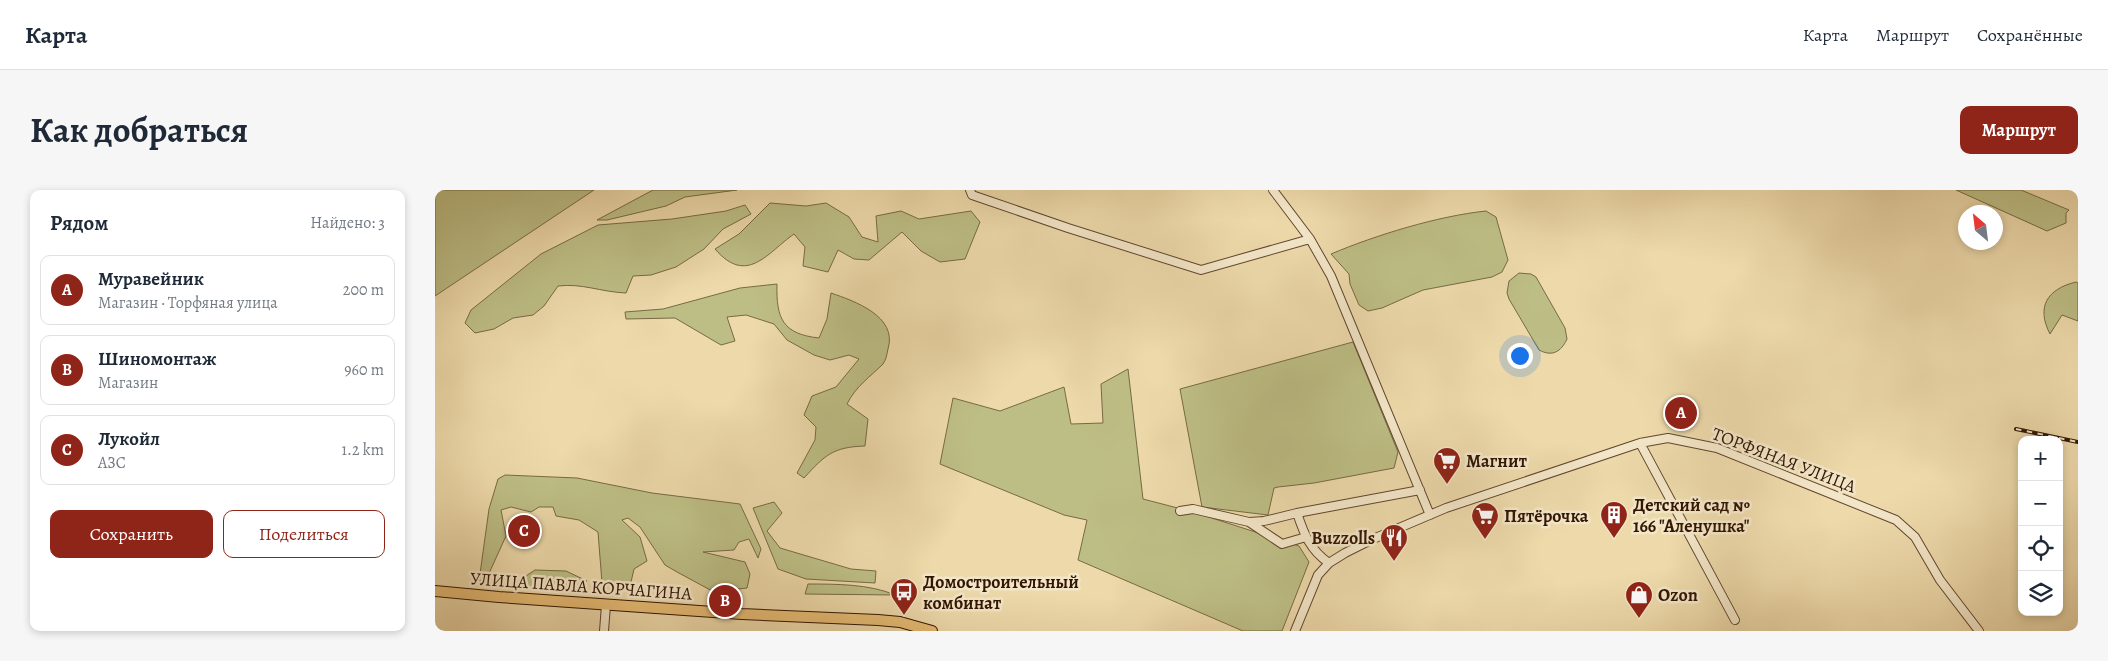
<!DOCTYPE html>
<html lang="ru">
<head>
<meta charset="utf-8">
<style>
	body { margin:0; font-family:Alegreya,serif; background:#f6f6f7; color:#1f2937 }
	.controls { position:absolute; right:15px; bottom:15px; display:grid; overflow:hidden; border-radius:10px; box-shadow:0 2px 8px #0003 }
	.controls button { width:45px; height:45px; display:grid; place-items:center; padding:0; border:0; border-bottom:1px solid #e0e1e3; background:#fff; color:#1f2937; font:25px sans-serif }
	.compass { position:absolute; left:1523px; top:15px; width:45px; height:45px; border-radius:50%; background:#fff; box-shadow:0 2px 8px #0003; rotate:332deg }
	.you { position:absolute; left:1084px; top:165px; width:18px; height:18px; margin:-12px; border:4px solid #fff; border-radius:50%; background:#1a73e8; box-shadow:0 0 0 8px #1a73e833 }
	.badge { display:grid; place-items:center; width:32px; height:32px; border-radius:50%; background:#8f2418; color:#fff; font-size:16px; font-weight:700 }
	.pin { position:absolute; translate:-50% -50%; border:2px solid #fff; box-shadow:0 1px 5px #0006 }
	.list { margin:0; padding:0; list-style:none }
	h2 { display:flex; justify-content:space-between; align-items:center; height:65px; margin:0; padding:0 20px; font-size:21px }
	h2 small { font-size:16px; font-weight:400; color:#747a83 }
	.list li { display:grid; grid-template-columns:32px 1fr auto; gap:15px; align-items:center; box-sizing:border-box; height:70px; margin:0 10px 10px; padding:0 10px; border:1px solid #e0e1e3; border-radius:10px }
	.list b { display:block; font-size:19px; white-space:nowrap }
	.list p { margin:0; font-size:16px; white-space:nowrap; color:#747a83 }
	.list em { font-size:16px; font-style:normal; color:#747a83 }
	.actions { display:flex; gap:10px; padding:15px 20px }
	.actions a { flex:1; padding:11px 0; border:1px solid #8f2418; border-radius:10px; text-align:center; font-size:18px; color:#8f2418 }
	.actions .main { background:#8f2418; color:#fff }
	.icon { flex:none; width:28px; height:28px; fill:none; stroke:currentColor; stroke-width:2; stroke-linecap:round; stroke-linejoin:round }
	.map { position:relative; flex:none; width:1643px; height:441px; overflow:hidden; border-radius:10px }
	header { display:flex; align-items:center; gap:30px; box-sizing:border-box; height:70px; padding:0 25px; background:#fff; border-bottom:1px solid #e0e1e3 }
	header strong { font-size:24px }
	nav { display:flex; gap:28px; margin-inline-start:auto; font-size:18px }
	.intro { display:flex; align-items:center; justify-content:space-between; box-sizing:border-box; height:120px; padding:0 30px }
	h1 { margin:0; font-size:35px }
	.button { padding:12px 22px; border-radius:10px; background:#8f2418; color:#fff; font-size:18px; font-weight:700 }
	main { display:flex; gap:30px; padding:0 30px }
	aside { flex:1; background:#fff; border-radius:10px; box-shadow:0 2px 8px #0003 }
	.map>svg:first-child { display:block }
	.green { fill:#bdbe85; stroke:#786a44 }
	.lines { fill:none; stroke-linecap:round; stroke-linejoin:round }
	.minor-casing { stroke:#61472d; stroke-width:10 }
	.major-casing { stroke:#321603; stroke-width:12 }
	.minor { stroke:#f3e6c8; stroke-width:8 }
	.major { stroke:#e6bc75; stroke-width:10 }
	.rail-casing { stroke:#321603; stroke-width:4 }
	.rail { stroke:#f3e6c8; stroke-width:2; stroke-dasharray:5.5; stroke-linecap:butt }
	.labels { text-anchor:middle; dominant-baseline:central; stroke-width:5; stroke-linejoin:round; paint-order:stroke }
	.street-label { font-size:18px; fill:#321603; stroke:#f3e6c8 }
	.poi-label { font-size:18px; font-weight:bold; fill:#321603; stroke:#f3e6c8; text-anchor:start }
</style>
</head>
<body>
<header>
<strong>Карта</strong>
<nav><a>Карта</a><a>Маршрут</a><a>Сохранённые</a></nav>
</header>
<div class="intro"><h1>Как добраться</h1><a class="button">Маршрут</a></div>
<main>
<aside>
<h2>Рядом<small>Найдено: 3</small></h2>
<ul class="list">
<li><span class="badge">A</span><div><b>Муравейник</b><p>Магазин · Торфяная улица</p></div><em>200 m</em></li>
<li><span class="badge">B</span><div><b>Шиномонтаж</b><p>Магазин</p></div><em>960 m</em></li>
<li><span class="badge">C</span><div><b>Лукойл</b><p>АЗС</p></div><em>1.2 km</em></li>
</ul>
<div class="actions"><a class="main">Сохранить</a><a>Поделиться</a></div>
</aside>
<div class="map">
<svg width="1643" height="441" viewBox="0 0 1643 441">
	<rect width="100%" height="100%" fill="#edd9aa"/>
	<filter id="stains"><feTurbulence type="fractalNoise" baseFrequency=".004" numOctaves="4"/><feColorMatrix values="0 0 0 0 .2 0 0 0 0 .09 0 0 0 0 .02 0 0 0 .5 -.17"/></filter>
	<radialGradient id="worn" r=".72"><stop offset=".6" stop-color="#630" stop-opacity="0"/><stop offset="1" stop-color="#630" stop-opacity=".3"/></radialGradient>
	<path class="green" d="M0,0h159l-159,106z
		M218,0h84l-52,7 -19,9 -59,14h-10z
		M1521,0h65l48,20 -3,3v10l-19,8z
		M335,13l36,3 20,-3 23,14 13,20 16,5 -2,-26 25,-5 18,8 52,-8 9,11 -15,37 -25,3 -19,-11 -19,-19 -33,28 -15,-1 -16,-9 -10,22 -25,-6 2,-19 -11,-13c-27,19 -47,52 -79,15l24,-15z
		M310,15l6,9 -28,15 -19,20 -28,18 -25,8 -18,1 -7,17c-25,-1 -44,-10 -68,-7l-14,20 -11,9 -20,3 -19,11 -19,4 -10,-10 6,-13 70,-56 57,-29 74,-6 54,-8z
		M1051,21l10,6 12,43 -6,12 -10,5 -69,13 -41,18 -14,3 -9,-6 -9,-21 -1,-10 -18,-20c45,-19 107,-38 155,-43z
		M1084,83l12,1 5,3 29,51 2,11c-6,13 -15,18 -28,11l-30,-51 -2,-6 2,-12z
		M1641,92l2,1v38l-16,-6 -12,19c-14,-27 -3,-45 26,-52z
		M342,94c-1,35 6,50 42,54l8,-19 4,-26c23,8 67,23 57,56 -1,5 -2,11 -5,15 -13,13 -27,22 -36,40l21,15 -3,27c-32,1 -40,9 -61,32l-7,-5 18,-33 1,-13 -12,-12 8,-19 24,-9 23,-28 -10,-4 -19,5 -16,-5 -27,-15 -13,-16 -28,-9 -19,2 8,24 -14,4 -46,-27 -49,1 -1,-7 38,-3 77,-21z
		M918,152l45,110 -4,16 -80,15 -36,4 -4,1 -6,27 -66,-8 -22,-118z
		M693,179l15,130 50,13 106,34 10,16 -27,69h-39l-165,-71 9,-40 -23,-5 -124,-51 13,-66 47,13 64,-24 7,37 32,-1 -2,-39z
		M70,285l72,3 75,15 88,11 21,45 -3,9 -9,-19 -10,3 -5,8 -31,2 42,10 5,12 -3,14 -33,4 -37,-20 -12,-7 -25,-38 -12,-9 -6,2 18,17 7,24 -13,8 -3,13 -14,6 -15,-5 -4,-51 -19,-12 -23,-4 -3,-9h-14l-8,5 -20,-5 -10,3 5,26 -20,44 -7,1 10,-72 9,-30z
		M339,312l8,11 -15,18 13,17 71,21 25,2 -1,12 -69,-4 -28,-10 -25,-61z
		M100,380l31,1 21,10 -6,6 -45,1 -24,-3z
		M373,394c27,0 62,0 87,11l-90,-1z"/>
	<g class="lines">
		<defs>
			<path id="minor" d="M535,0l2,5 96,33 133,42 109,-31
				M838,0l37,49 21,37 99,239
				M1205,253l95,177
				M745,321l13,-2 56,13 33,22 24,-7
				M814,332l15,-1 33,-8
				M894,373c-19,-13 -25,-29 -32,-50l123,-23
				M169,441l2,-26
				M860,441l23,-56 11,-12 16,-10 28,-14 73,-31 194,-65 28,-5 49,10 179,72 19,17 25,43 39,51"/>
			<path id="major" d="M0,401l64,6 243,17 136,6 22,2 32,9"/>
		</defs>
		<use href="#minor" class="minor-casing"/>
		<use href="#major" class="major-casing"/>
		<use href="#minor" class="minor"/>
		<use href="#major" class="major"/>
		<defs>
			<path id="rail" d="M1581,239l62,13"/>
		</defs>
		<use href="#rail" class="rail-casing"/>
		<use href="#rail" class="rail"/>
	</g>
	<defs>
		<symbol id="supermarket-pin" viewBox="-11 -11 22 30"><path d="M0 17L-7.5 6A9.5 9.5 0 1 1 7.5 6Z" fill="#8f2418" stroke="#f3e6c8"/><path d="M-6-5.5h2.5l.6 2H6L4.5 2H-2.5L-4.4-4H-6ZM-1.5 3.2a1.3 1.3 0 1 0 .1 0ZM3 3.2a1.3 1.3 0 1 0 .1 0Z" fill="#fff"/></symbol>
		<symbol id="building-pin" viewBox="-11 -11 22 30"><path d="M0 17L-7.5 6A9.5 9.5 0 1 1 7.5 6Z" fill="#8f2418" stroke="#f3e6c8"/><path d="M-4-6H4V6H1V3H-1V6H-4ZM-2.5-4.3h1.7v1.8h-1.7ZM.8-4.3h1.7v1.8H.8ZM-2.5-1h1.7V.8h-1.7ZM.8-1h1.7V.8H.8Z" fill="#fff"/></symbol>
		<symbol id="restaurant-pin" viewBox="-11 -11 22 30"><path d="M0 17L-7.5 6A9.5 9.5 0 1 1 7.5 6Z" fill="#8f2418" stroke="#f3e6c8"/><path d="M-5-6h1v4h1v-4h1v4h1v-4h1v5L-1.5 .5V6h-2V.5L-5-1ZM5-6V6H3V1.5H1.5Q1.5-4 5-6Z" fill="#fff"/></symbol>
		<symbol id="bus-pin" viewBox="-11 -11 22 30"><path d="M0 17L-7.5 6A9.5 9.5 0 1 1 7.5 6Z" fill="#8f2418" stroke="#f3e6c8"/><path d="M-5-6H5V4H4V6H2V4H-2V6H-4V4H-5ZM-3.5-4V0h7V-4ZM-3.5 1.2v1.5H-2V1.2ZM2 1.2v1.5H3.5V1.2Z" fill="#fff"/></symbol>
		<symbol id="shop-pin" viewBox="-11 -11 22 30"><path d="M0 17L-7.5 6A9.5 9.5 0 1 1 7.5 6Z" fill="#8f2418" stroke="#f3e6c8"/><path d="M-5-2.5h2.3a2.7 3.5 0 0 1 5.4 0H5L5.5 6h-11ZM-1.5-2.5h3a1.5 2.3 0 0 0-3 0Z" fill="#fff"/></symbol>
	</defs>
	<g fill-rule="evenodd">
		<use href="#supermarket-pin" x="996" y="255" width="32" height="43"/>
		<use href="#building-pin" x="1163" y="309" width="32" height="43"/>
		<use href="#supermarket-pin" x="1034" y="310" width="32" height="43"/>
		<use href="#restaurant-pin" x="943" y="332" width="32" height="43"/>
		<use href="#bus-pin" x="453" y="386" width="32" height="43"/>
		<use href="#shop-pin" x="1188" y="389" width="32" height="43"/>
	</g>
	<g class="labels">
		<g class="street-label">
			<text transform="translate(1349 270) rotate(21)">ТОРФЯНАЯ УЛИЦА</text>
			<text transform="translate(146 396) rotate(4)">УЛИЦА ПАВЛА КОРЧАГИНА</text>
		</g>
		<g class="poi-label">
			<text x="1031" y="271">Магнит</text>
			<text x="1198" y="315">Детский сад №<tspan x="1198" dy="21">166 "Аленушка"</tspan></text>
			<text x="1069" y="326">Пятёрочка</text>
			<text x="940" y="348" text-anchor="end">Buzzolls</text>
			<text x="488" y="392">Домостроительный<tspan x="488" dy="21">комбинат</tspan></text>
			<text x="1223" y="405">Ozon</text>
		</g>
	</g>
	<rect width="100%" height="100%" filter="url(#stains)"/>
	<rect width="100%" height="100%" fill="url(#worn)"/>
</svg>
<div class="controls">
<button>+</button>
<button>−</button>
<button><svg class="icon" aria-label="locate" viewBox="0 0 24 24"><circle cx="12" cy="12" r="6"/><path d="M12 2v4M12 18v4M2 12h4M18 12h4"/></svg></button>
<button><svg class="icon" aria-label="layers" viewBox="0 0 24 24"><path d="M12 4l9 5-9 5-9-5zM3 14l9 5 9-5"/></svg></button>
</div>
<svg class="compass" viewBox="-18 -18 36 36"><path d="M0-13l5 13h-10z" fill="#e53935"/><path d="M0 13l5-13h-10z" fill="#747a83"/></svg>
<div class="you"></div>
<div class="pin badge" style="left:1246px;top:223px">A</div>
<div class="pin badge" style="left:290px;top:411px">B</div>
<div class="pin badge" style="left:89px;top:341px">C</div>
</div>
</main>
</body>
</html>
